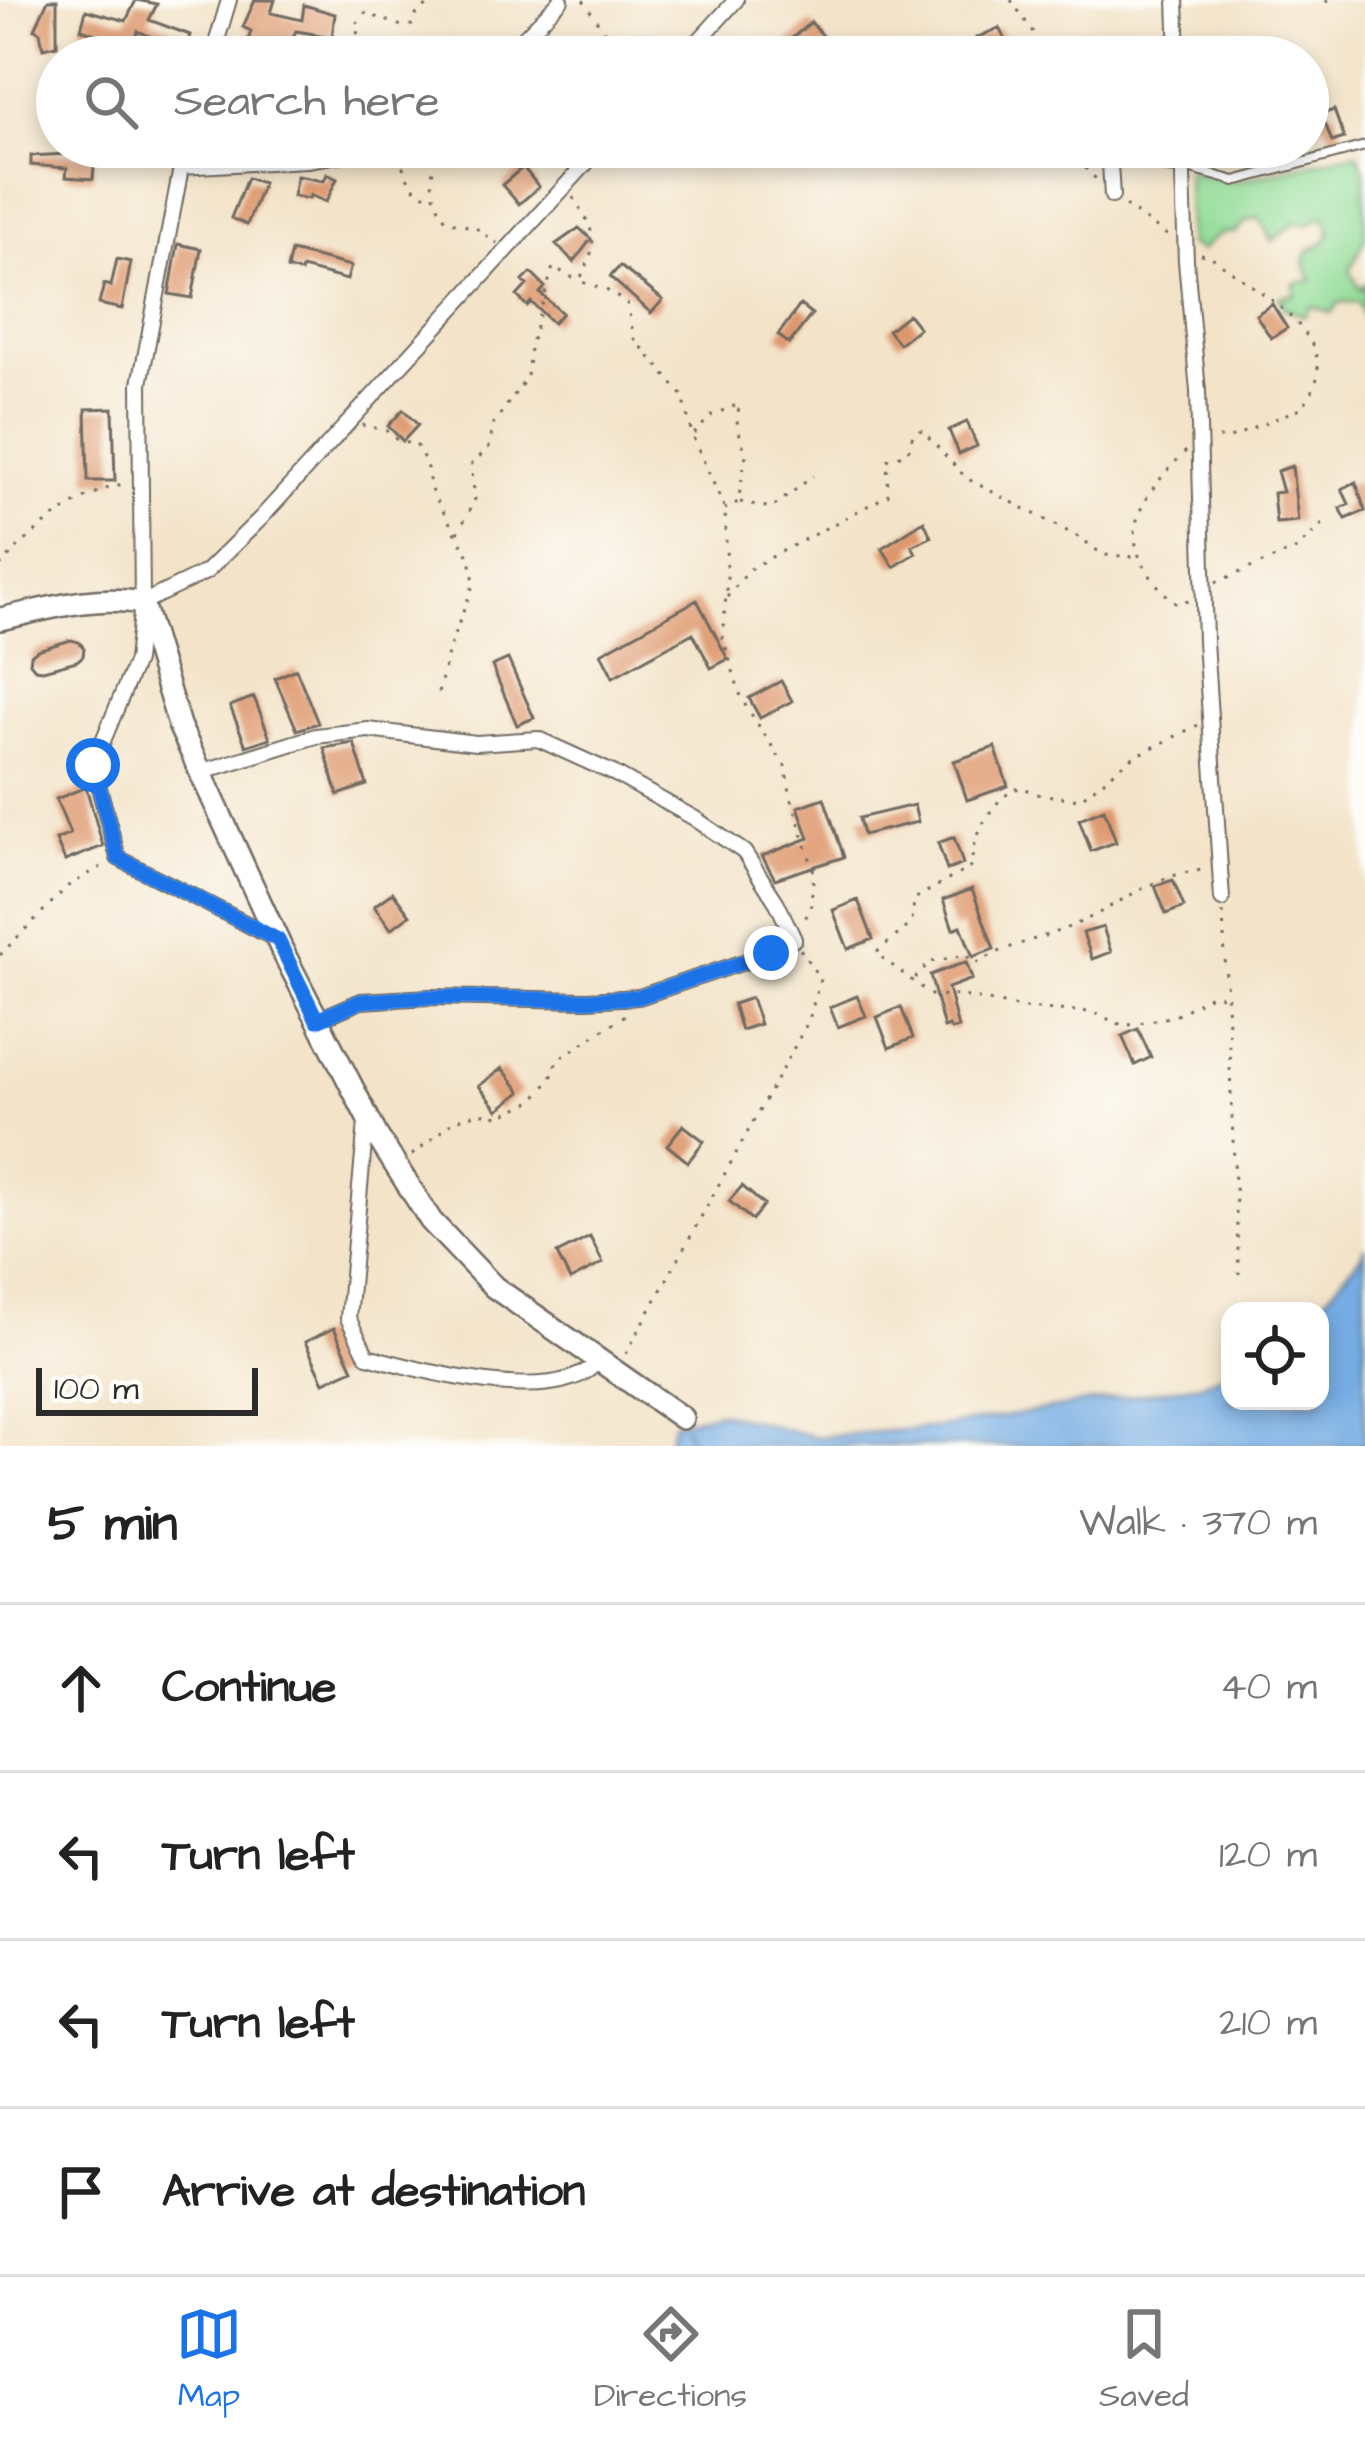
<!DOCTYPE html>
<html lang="en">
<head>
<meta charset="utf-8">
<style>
	body { margin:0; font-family:"Architects Daughter",sans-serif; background:#f6f6f6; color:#222 }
	.controls { position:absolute; right:36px; bottom:36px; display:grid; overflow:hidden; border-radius:24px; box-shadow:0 6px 18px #0003 }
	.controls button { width:108px; height:108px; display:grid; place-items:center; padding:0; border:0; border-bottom:3px solid #e0e0e0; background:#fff; color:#222; font:60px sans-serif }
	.scale { position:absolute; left:36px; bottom:30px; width:222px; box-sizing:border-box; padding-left:12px; border:6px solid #2b2b2b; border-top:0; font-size:33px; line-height:42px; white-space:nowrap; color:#2b2b2b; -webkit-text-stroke:9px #fdfcf7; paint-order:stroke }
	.stop { position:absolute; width:36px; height:36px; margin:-27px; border:9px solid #1a73e8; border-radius:50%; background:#fff }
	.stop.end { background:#1a73e8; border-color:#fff; box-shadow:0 3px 12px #0008 }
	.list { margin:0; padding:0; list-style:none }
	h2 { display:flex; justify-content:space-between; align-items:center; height:156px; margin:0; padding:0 48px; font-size:51px }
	h2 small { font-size:39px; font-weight:400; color:#767676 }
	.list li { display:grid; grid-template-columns:78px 1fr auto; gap:36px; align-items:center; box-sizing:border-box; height:168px; padding:0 48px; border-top:3px solid #e0e0e0 }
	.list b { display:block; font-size:45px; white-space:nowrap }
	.list em { font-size:39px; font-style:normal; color:#767676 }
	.icon { flex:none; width:66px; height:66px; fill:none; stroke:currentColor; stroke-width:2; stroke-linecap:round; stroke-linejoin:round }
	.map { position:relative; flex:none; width:1365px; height:1446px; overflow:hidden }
	.search { position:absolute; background:#fff; box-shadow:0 6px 18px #0003; left:36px; right:36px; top:36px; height:132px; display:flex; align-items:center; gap:30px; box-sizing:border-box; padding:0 42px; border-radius:66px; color:#767676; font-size:45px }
	.sheet { height:828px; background:#fff }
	nav { display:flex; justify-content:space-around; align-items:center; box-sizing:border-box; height:168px; border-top:3px solid #e0e0e0; background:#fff; font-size:33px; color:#767676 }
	nav a { display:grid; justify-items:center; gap:6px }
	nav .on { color:#1a73e8 }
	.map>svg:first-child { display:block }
	.green { fill:#92dc97; stroke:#5e8461; stroke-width:3 }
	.water { fill:#74ace3; stroke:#506c87; stroke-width:3 }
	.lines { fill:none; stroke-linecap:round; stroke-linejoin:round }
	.ferry { stroke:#45586b; stroke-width:3; stroke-dasharray:15 12; stroke-linecap:butt }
	.building { fill:#de976c }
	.service-casing { stroke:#716b62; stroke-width:12 }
	.minor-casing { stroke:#716b62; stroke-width:18 }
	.primary-casing { stroke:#716b62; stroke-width:26 }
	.path { stroke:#716b62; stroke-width:3; stroke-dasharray:3 9; stroke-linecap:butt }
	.service { stroke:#fff; stroke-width:8 }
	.minor { stroke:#fff; stroke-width:14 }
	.primary { stroke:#fff; stroke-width:21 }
	.route { stroke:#1a73e8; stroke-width:15 }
</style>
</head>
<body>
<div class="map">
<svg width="1365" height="1446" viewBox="0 0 1365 1446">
	<rect width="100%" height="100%" fill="#fdfcf7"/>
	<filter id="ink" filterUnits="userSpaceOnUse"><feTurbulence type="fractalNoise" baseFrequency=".00833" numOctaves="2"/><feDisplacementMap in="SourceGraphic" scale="24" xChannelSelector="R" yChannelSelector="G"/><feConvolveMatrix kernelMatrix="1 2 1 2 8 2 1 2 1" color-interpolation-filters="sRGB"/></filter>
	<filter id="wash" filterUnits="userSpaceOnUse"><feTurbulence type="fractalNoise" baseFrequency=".004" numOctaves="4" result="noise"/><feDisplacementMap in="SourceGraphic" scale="48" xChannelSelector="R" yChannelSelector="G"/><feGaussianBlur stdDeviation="2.7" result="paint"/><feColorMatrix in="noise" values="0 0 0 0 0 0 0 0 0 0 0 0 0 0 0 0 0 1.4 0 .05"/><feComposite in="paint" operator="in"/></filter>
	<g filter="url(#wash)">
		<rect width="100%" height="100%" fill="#f3e3c8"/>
		<path class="green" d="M1351,154h7l7,17v67l-15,32 10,19 5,-5v37l-7,-19h-18l-9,11 -21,-7 -5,10 -20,-7 -5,-12 15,-3 -1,-11 18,-2 -8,-18 4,-12 17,-9 6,-11 -8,-16 -15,10 -12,-3 -24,19 -13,-24 -14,5 -10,11c-16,-3 -24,7 -34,18l-13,-7 -1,-73 47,11z"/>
		<path class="water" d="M1365,1246v200h-697l5,-23 46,-11 96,25 127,-10 258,-43 30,-13v30h90v-90h-6l46,-54z"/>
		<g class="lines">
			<path class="ferry" d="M684,1426l8,20"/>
		</g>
		<g id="blocks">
			<path class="building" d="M48,0h9v45l-14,3 -3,-16 -5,-3z
				M136,0l21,4 -8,16 41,15 -7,22h-27l5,-16 -23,-10 -4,16 -53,-18 5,-19 40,11z
				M255,0h20l-4,13 31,7 2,-15 31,9 -3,23 -36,-6 -13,24 -24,-11 -4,13h-12l8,-26 -8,-4z
				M811,22l17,21 -16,14h-18l-10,-12z
				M999,28l9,17 -23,11 -9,-18z
				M1308,96l16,25 -2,-7 12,-4 10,28 -12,4 -7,-19 -12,6 -5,-11z
				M68,154l27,2 -2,23 -27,-2 1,-9 -36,-3v-9z
				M523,167l16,20 -20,17 -17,-19z
				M327,174l10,5 -11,23 -16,-7 -1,4 -16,-3 4,-20 27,5z
				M247,178l16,5 -16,42 -16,-7z
				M579,228l12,11 -17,23 -18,-18z
				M178,244l23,5 -9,49 -23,-4z
				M291,251l60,15 -4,14 -45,-12 -1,4 -14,-3z
				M117,259l14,3 -9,47 -23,-5 5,-20 7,2z
				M620,266l43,34 -12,13 -41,-36z
				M531,273l14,14 -5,6 22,20 -9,10 -22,-21 -4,4 -10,-10 10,-11 -4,-4z
				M1272,304l15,24 -16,10 -15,-23z
				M800,305l12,9 -23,30 -11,-9z
				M908,314l11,14 -20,16 -11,-14z
				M113,408l2,73h-27l-2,-72z
				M403,410l15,15 -15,16 -15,-15z
				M967,422l10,24 -18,8 -10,-24z
				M1292,466l6,55 -22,2 -3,-30 10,-1 -6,-21z
				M1356,482l9,29 -19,8 -6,-11 9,-4 -7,-15z
				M924,521l7,16 -19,9 4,7 -22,14 -12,-19z
				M697,600l31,59 -17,9 -18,-35 -80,44 -12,-24z
				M71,640l8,2 5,6 -1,8 -6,5 -34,9 -8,-1 -5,-6 1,-8 6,-5z
				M508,659l26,59 -17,7 -25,-59z
				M296,669l22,54 -21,7 -22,-52z
				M781,681l11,20 -32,17 -11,-20z
				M254,697l16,41 -24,8 -16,-40z
				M354,743l13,42 -29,10 -14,-47z
				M995,747l13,39 -41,14 -13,-39z
				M86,787l17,59 -38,15 -9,-21 14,-6 -14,-35z
				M824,798l20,59 -69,22 -13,-23 47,-18 -11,-31z
				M914,805l4,17 -55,13 -4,-17z
				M1104,809l12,33 -25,9 -12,-32z
				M954,837l9,27 -16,6 -9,-27z
				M1173,880l11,27 -18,7 -11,-28z
				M972,889l22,60 -21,8 -12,-31 -8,3 -10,-29z
				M393,892l17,23 -19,14 -17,-23z
				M858,900l15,39 -25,10 -15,-39z
				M1103,927l8,25 -19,7 -9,-26z
				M966,962l6,17 -24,9 10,40 -7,2 -2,-4 -5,2 -14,-53z
				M857,996l9,20 -28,11 -8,-20z
				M751,998l9,26 -19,6 -8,-26z
				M901,1007l12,31 -24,10 -12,-31z
				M1138,1029l13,28 -16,8 -13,-29z
				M502,1068l19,24 -23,18 -19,-24z
				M683,1125l21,16 -16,21 -21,-17z
				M742,1186l22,19 -12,15 -23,-19z
				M590,1237l13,26 -33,17 -13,-26z
				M334,1328l19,41 -29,13 -19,-40z"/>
		</g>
	</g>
	<g filter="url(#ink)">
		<use href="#blocks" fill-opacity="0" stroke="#716b62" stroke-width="3"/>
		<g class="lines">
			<defs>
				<path id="service" d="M1184,167l51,14 130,-35"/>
				<path id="minor" d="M1176,0l2,57
					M212,57l17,-57
					M505,57l56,-57
					M684,57l52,-57
					M185,147l-45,237 2,219 -6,58 -43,104 25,93 160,82
					M1182,147l4,114 12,130 7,250 17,258
					M179,167l128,-7 81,-13
					M1112,196l-2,-32 5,-6c24,-1 44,8 67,8
					M142,603l64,-31 54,-53 341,-372
					M201,772l115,-36 52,-6 108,13 62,-4 77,35 79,44 50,34 33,51 17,36 -23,14 -132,44 -52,3 -157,-3 -69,4 -44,19
					M366,1122l-18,196 19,38c55,14 193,55 233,3"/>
				<path id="primary" d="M0,619c47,-10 94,-25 142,-16l37,122 103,225 95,186 54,85 63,66 188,131"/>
			</defs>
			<use href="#service" class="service-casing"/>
			<use href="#minor" class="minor-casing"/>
			<use href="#primary" class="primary-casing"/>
			<path class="path" d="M583,0l24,36 16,10 14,-11 32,20
				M1011,0l39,57
				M1326,0l5,6
				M365,57l-10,-32 10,-12 37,13 10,-1 4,-10 18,-15
				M438,147c-9,31 -9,48 9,74l29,7 21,15
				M1074,147l4,13 18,19
				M398,155l13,31 19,11
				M573,197c23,37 27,44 6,84l27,9 21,13 7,35 49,58 9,39 33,74 2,69 -4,60 19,62 43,66 6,31 23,75 -4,38 -9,15
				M1125,206l46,32
				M1201,254l11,3c34,28 120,70 104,125 -2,8 -9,17 -13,25l-73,31h-16
				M362,425l25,6 12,11 17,2 10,19 5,27 39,68 4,25 -24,63 -12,47
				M694,434l18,-19 27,-11 -2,21 9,30 -8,47 -13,7
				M1186,451c-54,55 -76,92 -11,152l15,-2
				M740,502l32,6 41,-32
				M458,533l17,-34 -4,-34 18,-18 5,-24 33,-46 3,-30 23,-80 24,13
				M0,566c34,-36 78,-73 127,-83
				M1216,582l79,-32 30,-28
				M727,597l24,-29 137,-73 -1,-35 21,-8 5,-18 9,-4 44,48 116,61 21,16 34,2
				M1198,725l-66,33 -52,41 -45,-5 -12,-7c-31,7 -51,52 -52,80l-57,32 -2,24 -36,30 55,42 32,1 60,12 69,4 32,14 51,-10 36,-21 15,1
				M1223,912l16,362
				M0,955l68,-69 38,-22
				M915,978l15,-16 35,-7 12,8c34,-20 62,-23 97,-38 48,-20 76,-51 130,-55
				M412,1155l43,-35 24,-7 20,3 32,-14 20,-23 6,-19 73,-48
				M626,1354l183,-334 11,-41 -20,-30"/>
			<use href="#service" class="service"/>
			<use href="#minor" class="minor"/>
			<use href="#primary" class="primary"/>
		</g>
	</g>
	<g class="lines" filter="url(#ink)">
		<path class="route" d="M93,765l25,93 160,82 39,80 44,-19 69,-4 157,3 52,-3 132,-44"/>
	</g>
</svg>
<div class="controls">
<button><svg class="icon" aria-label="locate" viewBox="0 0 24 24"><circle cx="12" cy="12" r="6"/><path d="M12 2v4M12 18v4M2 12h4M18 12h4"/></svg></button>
</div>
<div class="scale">100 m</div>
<div class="stop" style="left:93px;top:765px"></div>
<div class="stop end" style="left:771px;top:953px"></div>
<div class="search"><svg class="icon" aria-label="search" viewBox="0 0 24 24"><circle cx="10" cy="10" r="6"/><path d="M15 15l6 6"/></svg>Search here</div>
</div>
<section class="sheet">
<h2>5 min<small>Walk · 370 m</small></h2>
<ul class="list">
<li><svg class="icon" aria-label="ahead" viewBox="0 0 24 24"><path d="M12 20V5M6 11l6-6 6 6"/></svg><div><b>Continue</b></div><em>40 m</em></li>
<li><svg class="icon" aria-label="left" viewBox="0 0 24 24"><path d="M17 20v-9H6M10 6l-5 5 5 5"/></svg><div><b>Turn left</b></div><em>120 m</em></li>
<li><svg class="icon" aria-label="left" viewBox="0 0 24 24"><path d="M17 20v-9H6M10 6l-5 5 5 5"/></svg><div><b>Turn left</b></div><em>210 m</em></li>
<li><svg class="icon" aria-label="arrive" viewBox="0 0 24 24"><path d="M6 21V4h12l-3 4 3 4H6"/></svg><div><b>Arrive at destination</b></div></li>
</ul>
</section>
<nav>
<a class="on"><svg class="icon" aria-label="map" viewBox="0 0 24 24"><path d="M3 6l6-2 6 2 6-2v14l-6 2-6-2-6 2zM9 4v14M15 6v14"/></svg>Map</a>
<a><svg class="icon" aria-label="directions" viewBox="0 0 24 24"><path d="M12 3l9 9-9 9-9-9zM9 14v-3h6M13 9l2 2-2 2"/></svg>Directions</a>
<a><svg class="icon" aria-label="saved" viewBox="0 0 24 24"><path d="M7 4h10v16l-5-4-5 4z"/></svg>Saved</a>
</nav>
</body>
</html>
